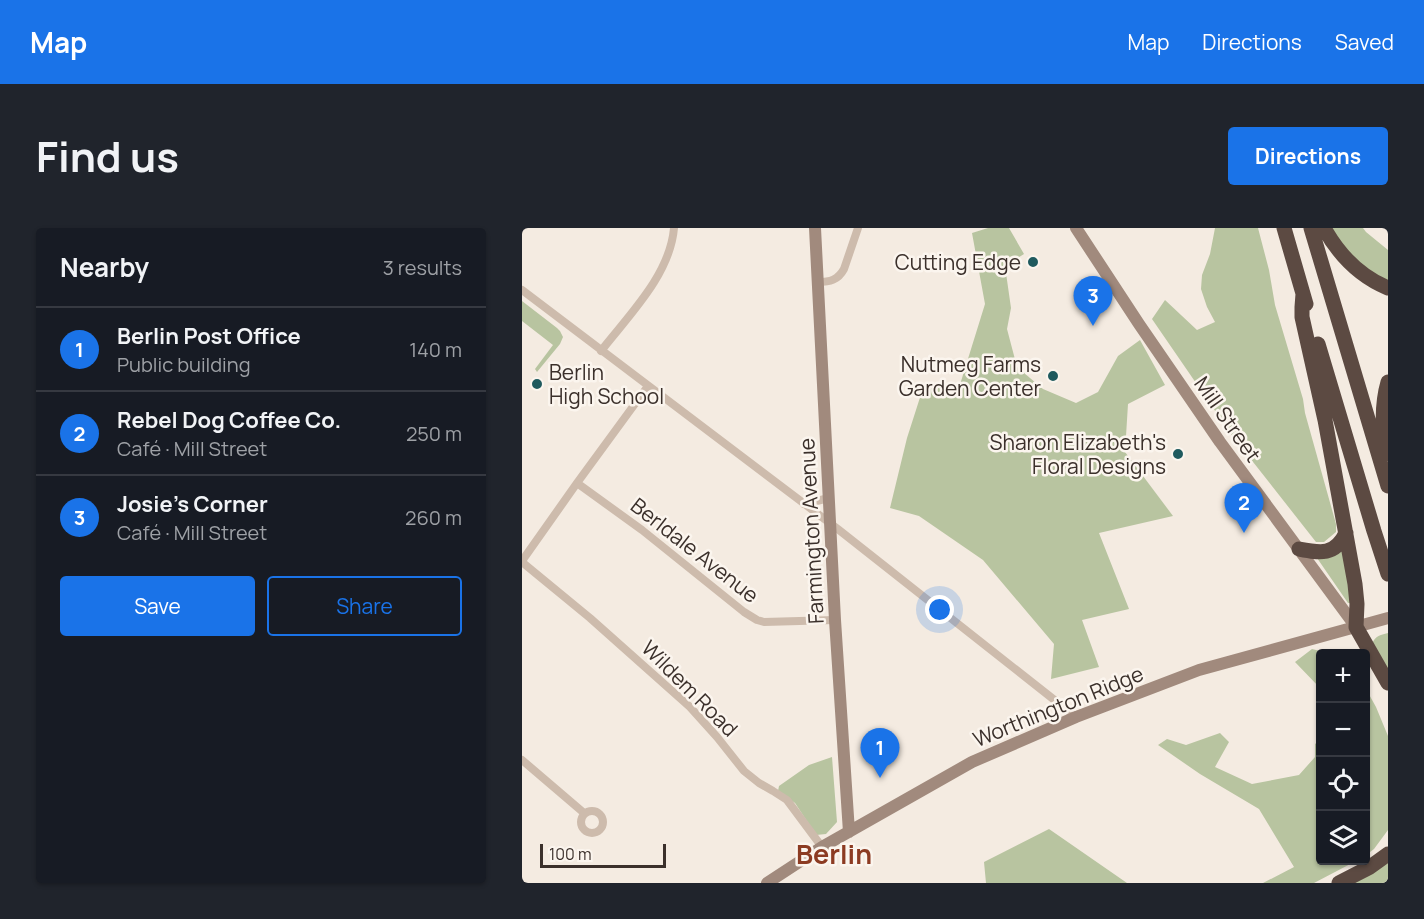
<!DOCTYPE html>
<html lang="en">
<head>
<meta charset="utf-8">
<style>
	body { margin:0; font-family:Manrope,sans-serif; background:#20242c; color:#f1f3f6 }
	.controls { position:absolute; right:18px; bottom:18px; display:grid; overflow:hidden; border-radius:6px; box-shadow:0 2px 4px #0004 }
	.controls button { width:54px; height:54px; display:grid; place-items:center; padding:0; border:0; border-bottom:2px solid #363941; background:#171b24; color:#f1f3f6; font:30px sans-serif }
	.scale { position:absolute; left:18px; bottom:15px; width:126px; box-sizing:border-box; padding-left:6px; border:3px solid #3b302b; border-top:0; font-size:16px; line-height:21px; white-space:nowrap; color:#3b302b; -webkit-text-stroke:4px #fbf5ee; paint-order:stroke }
	.you { position:absolute; left:418px; top:382px; width:21px; height:21px; margin:-15px; border:4px solid #fff; border-radius:50%; background:#1a73e8; box-shadow:0 0 0 9px #1a73e833 }
	.badge { display:grid; place-items:center; width:39px; height:39px; border-radius:50%; background:#1a73e8; color:#fff; font-size:20px; font-weight:700 }
	.pin { position:absolute; translate:-50% -50px; filter:drop-shadow(0 2px 3px #0008) }
	.pin::after { content:''; position:absolute; top:32px; width:21px; height:18px; background:inherit; clip-path:polygon(0 0,100% 0,50% 100%) }
	.list { margin:0; padding:0; list-style:none }
	h2 { display:flex; justify-content:space-between; align-items:center; height:78px; margin:0; padding:0 24px; font-size:26px }
	h2 small { font-size:20px; font-weight:400; color:#9ea1a6 }
	.list li { display:grid; grid-template-columns:39px 1fr auto; gap:18px; align-items:center; box-sizing:border-box; height:84px; padding:0 24px; border-top:2px solid #363941 }
	.list b { display:block; font-size:22px; white-space:nowrap }
	.list p { margin:0; font-size:20px; white-space:nowrap; color:#9ea1a6 }
	.list em { font-size:20px; font-style:normal; color:#9ea1a6 }
	.actions { display:flex; gap:12px; padding:18px 24px }
	.actions a { flex:1; padding:14px 0; border:2px solid #1a73e8; border-radius:6px; text-align:center; font-size:21px; color:#1a73e8 }
	.actions .main { background:#1a73e8; color:#fff }
	.icon { flex:none; width:33px; height:33px; fill:none; stroke:currentColor; stroke-width:2; stroke-linecap:round; stroke-linejoin:round }
	.map { position:relative; flex:none; width:866px; height:655px; overflow:hidden; border-radius:6px }
	header { display:flex; align-items:center; gap:36px; box-sizing:border-box; height:84px; padding:0 30px; background:#1a73e8; color:#fff }
	header strong { font-size:28px }
	nav { display:flex; gap:33px; margin-inline-start:auto; font-size:21px }
	.intro { display:flex; align-items:center; justify-content:space-between; box-sizing:border-box; height:144px; padding:0 36px }
	h1 { margin:0; font-size:42px }
	.button { padding:15px 27px; border-radius:6px; background:#1a73e8; color:#fff; font-size:21px; font-weight:700 }
	main { display:flex; gap:36px; padding:0 36px }
	aside { flex:1; background:#171b24; border-radius:6px; box-shadow:0 2px 4px #0004 }
	.map>svg:first-child { display:block }
	.green { fill:#b8c4a0 }
	.lines { fill:none; stroke-linecap:round; stroke-linejoin:round }
	.street { stroke:#cdbbac; stroke-width:8 }
	.secondary { stroke:#a18a7d; stroke-width:12 }
	.highway { stroke:#5c4a42; stroke-width:15 }
	.poi-dot { fill:#1f5a5e; stroke:#fbf5ee; stroke-width:2 }
	.labels { text-anchor:middle; dominant-baseline:central; stroke-width:5; stroke-linejoin:round; paint-order:stroke }
	.poi-label { font-size:21px; fill:#3b302b; stroke:#fbf5ee; text-anchor:end }
	.street-label { font-size:21px; fill:#3b302b; stroke:#fbf5ee }
	.district-label { font-size:27px; font-weight:bold; fill:#8c3b22; stroke:#fbf5ee }
</style>
</head>
<body>
<header>
<strong>Map</strong>
<nav><a>Map</a><a>Directions</a><a>Saved</a></nav>
</header>
<div class="intro"><h1>Find us</h1><a class="button">Directions</a></div>
<main>
<aside>
<h2>Nearby<small>3 results</small></h2>
<ul class="list">
<li><span class="badge">1</span><div><b>Berlin Post Office</b><p>Public building</p></div><em>140 m</em></li>
<li><span class="badge">2</span><div><b>Rebel Dog Coffee Co.</b><p>Café · Mill Street</p></div><em>250 m</em></li>
<li><span class="badge">3</span><div><b>Josie's Corner</b><p>Café · Mill Street</p></div><em>260 m</em></li>
</ul>
<div class="actions"><a class="main">Save</a><a>Share</a></div>
</aside>
<div class="map">
<svg width="866" height="655" viewBox="0 0 866 655">
	<rect width="100%" height="100%" fill="#f4ebe1"/>
	<path class="green" d="M466,0h21l15,26 -19,12 6,42 -4,21 10,38 26,22 33,14 22,-11 20,-36 22,-16 25,45 -37,19 -3,48 48,64 -74,17 30,76 -47,11 17,47 -48,12 3,-35 -71,-84 -64,-44 -29,-8 17,-70 17,-53 34,6 27,-87 -13,-71z
		M693,0h43l11,42 6,35 28,94 2,14 31,111v8l-12,10h-8l-85,-108 -79,-115 13,-19 32,30 18,-8 -8,-15 -6,-18 1,-14 8,-21z
		M809,0h32l3,4 22,18v32l-32,-19z
		M0,73l35,27 3,3 3,6 -3,7 -23,28 -2,-3 18,-24 -31,-24z
		M820,318l10,57h-4l-31,-45z
		M866,405v42l-16,-31c3,-8 8,-9 16,-11z
		M790,421l16,4h-8v35l-25,-26z
		M844,461l10,18 12,29v94l-14,19 -8,6z
		M698,505l9,9 -14,25 37,17 47,-9 16,-18v-13l5,-4v120l36,1 -42,22h-51l31,-16 -35,-58 -59,-35 -42,-29 9,-6 19,6z
		M310,529l5,65 -11,12 -10,1 -21,-32 -17,-12 1,-5 30,-21z
		M527,601l78,54h-141l-2,-21z
		M866,633v22h-37z"/>
	<g class="lines">
		<path class="street" d="M296,54c12,0 20,-2 26,-13l14,-41
			M0,62l317,240 237,187
			M79,123c28,-36 69,-76 73,-123
			M55,255l65,47 102,82 13,8 7,2 71,-2
			M282,276l25,-6
			M0,333l55,-78 71,-97
			M0,334l68,56 100,89 27,30 27,34 15,12 14,8 14,9 35,47
			M0,532l62,53
			M59 594a11 11 0 1 1 22 0a11 11 0 1 1-22 0Z"/>
		<path class="secondary" d="M293,0l20,392 14,212
			M554,0l63,96 81,118 136,185
			M245,655l55,-36 150,-85 104,-45 123,-47 189,-52"/>
		<path class="highway" d="M762,0l22,76
			M789,0l77,258
			M802,0c15,27 35,48 64,60
			M781,66l-1,13v10l23,103 30,164 2,20 -1,23 32,56
			M796,116l56,187 14,43
			M864,226c-3,-24 -5,-48 2,-72
			M777,321c21,4 36,7 47,-16
			M817,655l31,-16 18,-13"/>
	</g>
	<g class="poi-dot">
		<circle cx="511" cy="34" r="6"/>
		<circle cx="531" cy="148" r="6"/>
		<circle cx="15" cy="156" r="6"/>
		<circle cx="656" cy="226" r="6"/>
	</g>
	<g class="labels">
		<g class="poi-label">
			<text x="499" y="34">Cutting Edge</text>
			<text x="519" y="136">Nutmeg Farms<tspan x="519" dy="24">Garden Center</tspan></text>
			<text x="27" y="144" text-anchor="start">Berlin<tspan x="27" dy="24">High School</tspan></text>
			<text x="644" y="214">Sharon Elizabeth's<tspan x="644" dy="24">Floral Designs</tspan></text>
		</g>
		<g class="street-label">
			<text transform="translate(706 191) rotate(55)">Mill Street</text>
			<text transform="translate(289 303) rotate(-93)">Farmington Avenue</text>
			<text transform="translate(173 322) rotate(38)">Berldale Avenue</text>
			<text transform="translate(168 460) rotate(45)">Wildem Road</text>
			<text transform="translate(536 478) rotate(-22)">Worthington Ridge</text>
		</g>
		<g class="district-label">
			<text x="312" y="625">Berlin</text>
		</g>
	</g>
</svg>
<div class="controls">
<button>+</button>
<button>−</button>
<button><svg class="icon" aria-label="locate" viewBox="0 0 24 24"><circle cx="12" cy="12" r="6"/><path d="M12 2v4M12 18v4M2 12h4M18 12h4"/></svg></button>
<button><svg class="icon" aria-label="layers" viewBox="0 0 24 24"><path d="M12 4l9 5-9 5-9-5zM3 14l9 5 9-5"/></svg></button>
</div>
<div class="scale">100 m</div>
<div class="you"></div>
<div class="pin badge" style="left:358px;top:550px">1</div>
<div class="pin badge" style="left:722px;top:305px">2</div>
<div class="pin badge" style="left:571px;top:98px">3</div>
</div>
</main>
</body>
</html>
